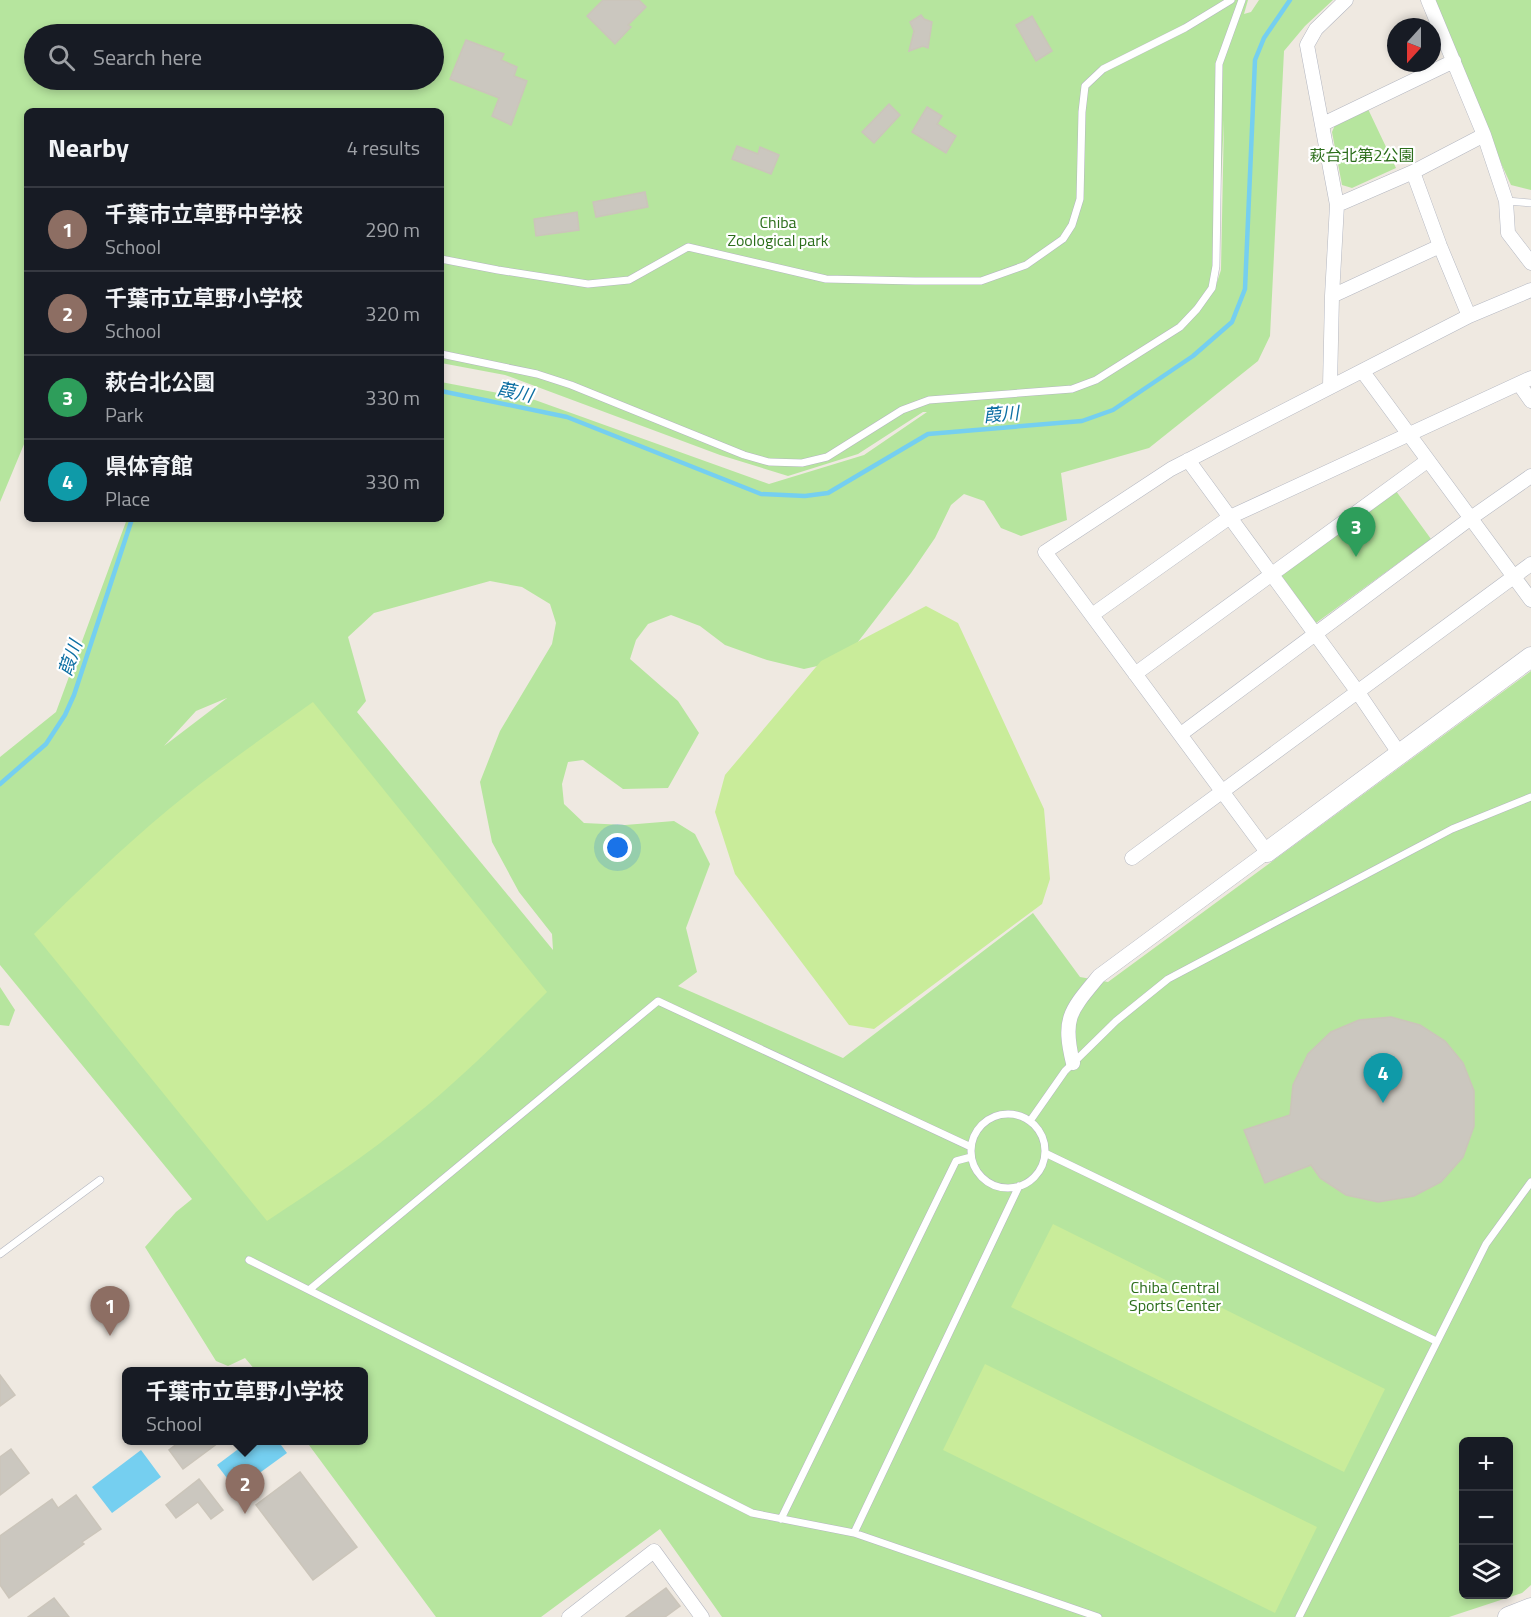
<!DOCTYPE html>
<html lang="en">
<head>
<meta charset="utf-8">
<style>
	body { margin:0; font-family:"Titillium Web","Noto Sans JP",sans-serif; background:#20242c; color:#f1f3f6 }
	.controls { position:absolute; right:18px; bottom:18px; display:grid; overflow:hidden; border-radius:9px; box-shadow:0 3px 9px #0003 }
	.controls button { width:54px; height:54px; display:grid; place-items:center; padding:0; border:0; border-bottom:2px solid #363941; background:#171b24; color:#f1f3f6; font:30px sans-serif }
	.compass { position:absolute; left:1387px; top:18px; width:54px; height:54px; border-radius:50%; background:#171b24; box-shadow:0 3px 9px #0003; rotate:201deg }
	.you { position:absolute; left:618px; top:848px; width:21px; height:21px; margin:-15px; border:4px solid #fff; border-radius:50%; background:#1a73e8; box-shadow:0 0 0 9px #1a73e833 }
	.badge { display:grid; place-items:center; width:39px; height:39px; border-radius:50%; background:#0f766e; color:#fff; font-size:20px; font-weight:700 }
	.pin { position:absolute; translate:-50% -50px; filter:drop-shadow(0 2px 3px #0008) }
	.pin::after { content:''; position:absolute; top:32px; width:21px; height:18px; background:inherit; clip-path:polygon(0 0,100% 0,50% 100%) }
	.popup { position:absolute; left:122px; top:1367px; width:246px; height:78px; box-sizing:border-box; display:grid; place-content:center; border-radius:9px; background:#171b24; filter:drop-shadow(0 2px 4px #0005); font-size:20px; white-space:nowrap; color:#9ea1a6 }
	.popup b { font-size:22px; color:#f1f3f6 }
	.popup::after { content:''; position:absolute; left:50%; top:100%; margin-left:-12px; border:12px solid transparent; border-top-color:#171b24 }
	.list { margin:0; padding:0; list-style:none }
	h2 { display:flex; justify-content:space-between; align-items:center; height:78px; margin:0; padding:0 24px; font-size:26px }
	h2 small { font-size:20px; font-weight:400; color:#9ea1a6 }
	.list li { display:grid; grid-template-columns:39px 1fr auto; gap:18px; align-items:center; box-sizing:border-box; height:84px; padding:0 24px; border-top:2px solid #363941 }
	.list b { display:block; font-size:22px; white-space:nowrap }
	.list p { margin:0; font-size:20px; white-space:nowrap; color:#9ea1a6 }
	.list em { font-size:20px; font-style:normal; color:#9ea1a6 }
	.icon { flex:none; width:33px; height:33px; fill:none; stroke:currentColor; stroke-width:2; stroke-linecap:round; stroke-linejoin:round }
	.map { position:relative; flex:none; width:1531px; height:1617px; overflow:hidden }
	.search { position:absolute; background:#171b24; box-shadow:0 3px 9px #0003; left:24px; top:24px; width:420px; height:66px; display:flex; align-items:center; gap:15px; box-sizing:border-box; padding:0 21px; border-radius:33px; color:#9ea1a6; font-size:22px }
	.panel { position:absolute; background:#171b24; box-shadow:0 3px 9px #0003; left:24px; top:108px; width:420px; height:414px; border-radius:9px }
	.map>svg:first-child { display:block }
	.green { fill:#b6e59e; fill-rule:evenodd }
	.pitch { fill:#c9ec9a }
	.water { fill:#75cff0 }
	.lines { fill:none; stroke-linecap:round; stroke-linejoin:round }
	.stream { stroke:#75cff0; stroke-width:4.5 }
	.building { fill:#cbc7bf; stroke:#cbc5ba; stroke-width:1.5 }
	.lane-casing { stroke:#b4b7c1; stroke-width:8 }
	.street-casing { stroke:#b4b7c1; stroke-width:15 }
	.secondary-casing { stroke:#b4b7c1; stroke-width:21 }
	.lane { stroke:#fff; stroke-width:7 }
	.street { stroke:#fff; stroke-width:14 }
	.secondary { stroke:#fff; stroke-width:20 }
	.labels { text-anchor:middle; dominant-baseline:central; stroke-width:4.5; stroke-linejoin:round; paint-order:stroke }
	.park-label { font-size:16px; fill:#2c6e1b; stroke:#fff }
	.water-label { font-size:18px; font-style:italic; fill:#0d6fa3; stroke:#fff }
</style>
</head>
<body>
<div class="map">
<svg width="1531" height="1617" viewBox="0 0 1531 1617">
	<rect width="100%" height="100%" fill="#efe9e1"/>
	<path class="green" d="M0,0h1248l-4,14 7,-2 8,-12h74l-28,26 -21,25 -14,285 -12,25 -109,87 -88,25 6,47 -46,16 -20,-8 -17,-27 -20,-7 -13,11 -16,33 -24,35 -67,87 -40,9 -37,-9 -42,-15 -25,-19 -29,-11 -23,9 -12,16 -6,19 48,42 21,32 -31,55 -45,1 -40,-29 -15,2 -6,22 2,20 20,19 41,2 49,-4 21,13 15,30 -24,64 11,44 -19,14 165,72 190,-145 47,64 28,5 423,-311v914l-9,8 -73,24h-727l-62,-88 -119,88h-105l-130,-176 58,-1v-68l-108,-1 -11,-13 -17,8 -12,-5 -71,-114 31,-35 16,-13 -192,-234v-208l56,-45 71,-193h314v-137l94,18 234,84 95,-29 63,-43h-4l-65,42 -70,22 -68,-21 -215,-80 -64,-12v-252h-414v326l-27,65zM34,34h400v46h-400zM1224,120l-3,150 -4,12 -1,-1zM490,581l32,6 28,17 6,19 -4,21 -52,87 -20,51 12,60 27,50 33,42 1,16 -196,-238 9,-11 -18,-64 26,-24zM227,698l-63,48 32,-35zM1464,1442h44v152h-44z
		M1426,0h105v190l-20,-5z
		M1368,109l28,59 -44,20 -10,-3 -10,-53 3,-7z
		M1396,491l35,48 -115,84 -35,-48z
		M0,987l15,23 -6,16 -9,-1z"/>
	<path class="pitch" d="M926,606l32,17 86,186 6,70 -8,25 -168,125 -25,-4 -114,-151 -20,-62 10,-37 96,-114z
		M313,702l234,290c-43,43 -86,87 -134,125 -46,38 -96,71 -146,104l-233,-287c44,-43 88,-86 135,-125 46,-38 95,-72 144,-107z
		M1053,1224l332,165 -41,83 -333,-165z
		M985,1364l332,163 -42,86 -332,-163z"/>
	<path class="water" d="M249,1441h29l9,12 -51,37 -19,-25z
		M141,1450l20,27 -49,36 -20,-26z"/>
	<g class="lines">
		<path class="stream" d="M441,391l126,26 194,77 44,2 23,-3 100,-59 154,-13 31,-11 80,-54 39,-34 13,-33 10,-229 9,-22 26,-38
			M0,784l46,-40 19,-29 9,-20 58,-176"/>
	</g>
	<path class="building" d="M603,0h36l7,7 -18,18 3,2 -16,17 -28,-28z
		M921,15l3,4 8,3 -4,26 -5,-2 -14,5 5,-20 -4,-9z
		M1032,16l20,35 -16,10 -20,-36z
		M466,40l38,14 -3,6 16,7 -3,9 13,5 -16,44 -19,-9 7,-18 -49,-19z
		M889,104l11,11 -26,28 -12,-11z
		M927,107l15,9 -5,8 19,12 -10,17 -34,-21z
		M737,146l21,8 2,-7 19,8 -8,19 -39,-15z
		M645,192l3,15 -52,10 -3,-15z
		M577,212l2,18 -43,6 -2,-17z
		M1391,1017l29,8 25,16 18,22 11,28v35l-11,31 -22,25 -27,14 -36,6 -32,-7 -26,-17 -9,-13 -46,18 -21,-53 46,-15 3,-30 15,-31 23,-22 28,-12z
		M0,1375l15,20 -15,11z
		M182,1440h40l-39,29 -14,-19z
		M11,1449l18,24 -29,22v-38z
		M300,1472l57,75 -44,33 -57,-75z
		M199,1479l24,31 -12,9 -13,-17 -22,16 -10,-13z
		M76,1495l25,34 -19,13 2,2 -75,54 -9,-13v-49l52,-37 6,9z
		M666,1588l14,18 -15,11h-39z
		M54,1598l15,19h-41z"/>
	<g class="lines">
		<defs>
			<path id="lane" d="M1506,201l25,2
				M441,259l57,11 90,14 41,-4 59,-33 138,32 89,2h66l45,-16 37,-26 9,-14 8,-26 2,-87 3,-26 18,-17 82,-41 46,-28
				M441,354l96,20 34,11 173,70 25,7 33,1 25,-6 75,-47 27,-10 143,-11 24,-9 84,-53 17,-18 15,-21 4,-22 3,-202 23,-64
				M971 1151a37 37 0 1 1 74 0a37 37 0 1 1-74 0Z
				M1030,1121l35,-50 51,-50 52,-42 284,-150 79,-32
				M1045,1153l391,188
				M0,1254l100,-74
				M249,1260l503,253 102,20 244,84
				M309,1290l349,-289 313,146
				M781,1519l175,-358 15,-4
				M854,1533l165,-347
				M1299,1617l187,-373 45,-62"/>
			<path id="street" d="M1428,0l56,135 22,66 2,32 23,30
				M1323,124l131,-63
				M1413,172l27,74 29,70
				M1337,205l76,-33 71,-37
				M1332,296l108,-50
				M1363,372l168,228
				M1519,384l12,17
				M1330,386l2,-90 5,-91 -30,-160 9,-16 30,-29
				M1188,460l169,231 42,62
				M1092,615l138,-98 301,-139
				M1135,674l292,-213
				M1181,734l290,-216 60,-42
				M1132,858l399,-294
				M1073,1063c-11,-45 -3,-52 26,-87l168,-124 -222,-300 126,-83 298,-153 62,-26
				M569,1617l85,-66 48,66"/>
			<path id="secondary" d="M1267,852l264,-195
				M1508,1617l23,-9"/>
		</defs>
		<use href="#lane" class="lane-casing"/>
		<use href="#street" class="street-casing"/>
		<use href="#secondary" class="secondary-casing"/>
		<use href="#lane" class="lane"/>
		<use href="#street" class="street"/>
		<use href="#secondary" class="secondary"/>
	</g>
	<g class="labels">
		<g class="park-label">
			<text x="1362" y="155">萩台北第2公園</text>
			<text x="778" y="222">Chiba<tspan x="778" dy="18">Zoological park</tspan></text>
			<text x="1175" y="1287">Chiba Central<tspan x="1175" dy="18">Sports Center</tspan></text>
		</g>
		<g class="water-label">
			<text transform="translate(515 392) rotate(12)">葭川</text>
			<text transform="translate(1001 414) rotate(-5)">葭川</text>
			<text transform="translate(70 658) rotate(-71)">葭川</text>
		</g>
	</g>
</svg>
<div class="controls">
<button>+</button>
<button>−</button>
<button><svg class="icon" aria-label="layers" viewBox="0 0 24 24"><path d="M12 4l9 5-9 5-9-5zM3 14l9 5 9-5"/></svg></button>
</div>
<svg class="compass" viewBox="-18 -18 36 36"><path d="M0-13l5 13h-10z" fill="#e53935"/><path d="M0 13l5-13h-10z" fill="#9ea1a6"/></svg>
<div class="you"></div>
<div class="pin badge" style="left:110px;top:1336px;background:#8d6e63">1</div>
<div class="pin badge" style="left:245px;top:1514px;background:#8d6e63">2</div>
<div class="popup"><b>千葉市立草野小学校</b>School</div>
<div class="pin badge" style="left:1356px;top:557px;background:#2e9e5b">3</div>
<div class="pin badge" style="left:1383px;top:1103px;background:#0f9aa8">4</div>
<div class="search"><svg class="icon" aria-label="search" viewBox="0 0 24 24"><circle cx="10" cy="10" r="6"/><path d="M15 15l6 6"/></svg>Search here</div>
<section class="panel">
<h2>Nearby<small>4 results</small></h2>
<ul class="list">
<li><span class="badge" style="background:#8d6e63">1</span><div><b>千葉市立草野中学校</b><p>School</p></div><em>290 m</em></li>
<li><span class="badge" style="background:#8d6e63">2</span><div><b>千葉市立草野小学校</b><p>School</p></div><em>320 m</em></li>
<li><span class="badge" style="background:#2e9e5b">3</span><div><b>萩台北公園</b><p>Park</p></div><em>330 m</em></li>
<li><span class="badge" style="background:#0f9aa8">4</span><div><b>県体育館</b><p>Place</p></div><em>330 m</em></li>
</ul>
</section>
</div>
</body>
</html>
